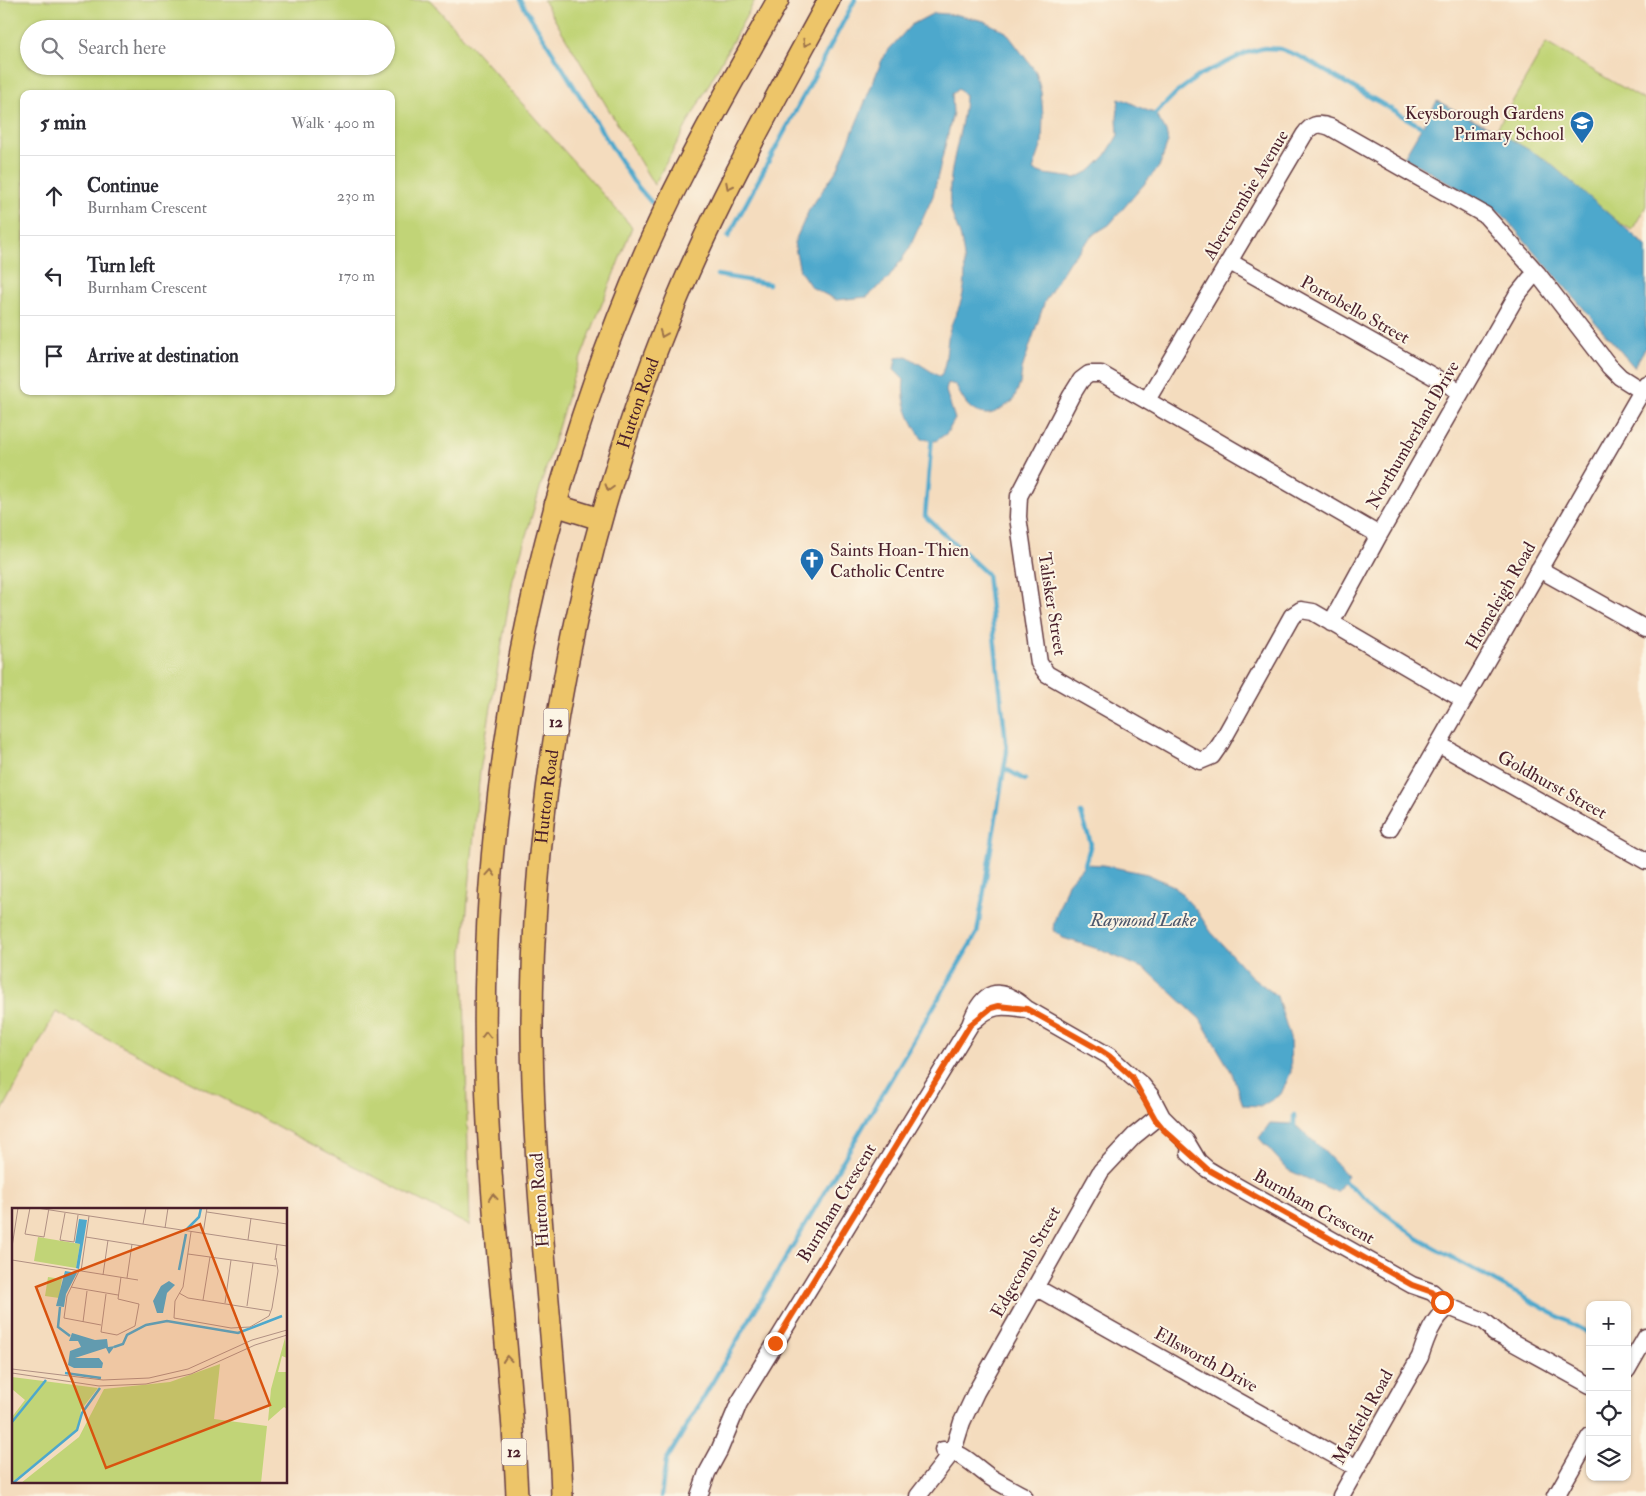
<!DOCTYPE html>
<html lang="en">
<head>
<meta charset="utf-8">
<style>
	body { margin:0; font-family:"IM FELL Double Pica",serif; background:#f7f7f7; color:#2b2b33 }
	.controls { position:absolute; right:15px; bottom:15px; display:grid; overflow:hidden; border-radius:10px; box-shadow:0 1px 4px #0004 }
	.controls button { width:45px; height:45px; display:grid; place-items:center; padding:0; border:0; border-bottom:1px solid #e1e1e2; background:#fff; color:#2b2b33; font:25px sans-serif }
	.stop { position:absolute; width:15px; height:15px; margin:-11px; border:4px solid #ea580c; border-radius:50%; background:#fff }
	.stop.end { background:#ea580c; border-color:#fff; box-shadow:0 1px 5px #0008 }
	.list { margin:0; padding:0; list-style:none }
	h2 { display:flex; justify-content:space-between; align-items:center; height:65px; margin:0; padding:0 20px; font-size:21px }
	h2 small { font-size:16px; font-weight:400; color:#7c7c81 }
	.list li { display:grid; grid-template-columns:32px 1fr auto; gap:15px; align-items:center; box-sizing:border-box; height:80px; padding:0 20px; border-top:1px solid #e1e1e2 }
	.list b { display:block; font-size:19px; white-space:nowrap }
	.list p { margin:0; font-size:16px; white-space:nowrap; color:#7c7c81 }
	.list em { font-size:16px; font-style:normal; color:#7c7c81 }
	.icon { flex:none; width:28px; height:28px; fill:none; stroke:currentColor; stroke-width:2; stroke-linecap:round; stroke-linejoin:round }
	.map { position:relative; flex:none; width:1646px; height:1496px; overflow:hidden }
	.search { position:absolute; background:#fff; box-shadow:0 1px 4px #0004; left:20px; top:20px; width:375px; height:55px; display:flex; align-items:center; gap:12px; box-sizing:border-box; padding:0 18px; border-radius:28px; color:#7c7c81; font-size:19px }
	.panel { position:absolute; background:#fff; box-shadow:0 1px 4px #0004; left:20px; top:90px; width:375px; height:305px; border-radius:10px }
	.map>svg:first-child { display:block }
	.green { fill:#c1d477; stroke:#867a51; fill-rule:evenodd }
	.water { fill:#4ea8cc; stroke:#4c647c }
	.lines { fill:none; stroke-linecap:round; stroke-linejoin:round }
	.stream { stroke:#4ea8cc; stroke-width:4.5 }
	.minor-casing { stroke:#643b41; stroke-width:19 }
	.major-casing { stroke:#643b41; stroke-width:24 }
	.minor { stroke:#fff; stroke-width:16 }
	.major { stroke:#edc569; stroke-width:21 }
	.oneway { stroke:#9c724a }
	.route { stroke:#ea580c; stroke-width:6 }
	.labels { text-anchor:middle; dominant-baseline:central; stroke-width:4; stroke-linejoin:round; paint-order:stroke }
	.shield { fill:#fcf5e5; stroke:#7f5f63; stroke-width:1 }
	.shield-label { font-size:16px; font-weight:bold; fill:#4a1f2b }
	.poi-label { font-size:18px; fill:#4a1f2b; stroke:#fcf5e5; text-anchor:end }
	.street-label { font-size:18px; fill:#4a1f2b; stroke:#fcf5e5 }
	.water-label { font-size:19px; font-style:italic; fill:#4c566b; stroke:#fcf5e5 }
	.inset-river { fill:none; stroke:#4ea8cc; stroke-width:2.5 }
	.inset-road { fill:none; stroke:#b09083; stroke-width:1 }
	.view { fill:#d8530f; fill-opacity:0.15; stroke:#d8530f; stroke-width:2.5 }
	.inset-edge { fill:none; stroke:#4a1f2b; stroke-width:2.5 }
</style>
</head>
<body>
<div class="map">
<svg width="1646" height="1496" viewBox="0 0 1646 1496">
	<rect width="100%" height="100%" fill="#fcf5e5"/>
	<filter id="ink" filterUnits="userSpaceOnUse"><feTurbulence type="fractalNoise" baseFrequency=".02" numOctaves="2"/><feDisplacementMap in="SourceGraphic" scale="10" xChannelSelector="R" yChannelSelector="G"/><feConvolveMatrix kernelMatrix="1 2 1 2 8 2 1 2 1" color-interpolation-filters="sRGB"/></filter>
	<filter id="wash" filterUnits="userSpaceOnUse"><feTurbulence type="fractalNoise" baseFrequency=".0096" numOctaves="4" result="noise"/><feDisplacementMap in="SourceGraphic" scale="20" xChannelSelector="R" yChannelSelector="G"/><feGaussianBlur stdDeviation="1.12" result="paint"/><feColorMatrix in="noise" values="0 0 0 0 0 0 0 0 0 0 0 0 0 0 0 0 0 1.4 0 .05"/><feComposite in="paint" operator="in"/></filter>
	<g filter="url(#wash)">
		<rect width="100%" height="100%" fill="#f4dcbe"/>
		<path class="green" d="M0,0h430l202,227 -59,151 -60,201 -33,192 -17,181 7,274 -414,-214 -56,103zM29,29h357v37h-357zM24,94h367v297h-367z
			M543,0h212l-101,185z
			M1546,43l100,58v105l-14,24 -145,-84z"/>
		<path class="water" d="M934,13l24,2 26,6 22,11 30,40 5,20 2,23 -1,29 -9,26 11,4 32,4 15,-8 15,-15 12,-20 -1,-17 2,-20c13,4 23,12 36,15l11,18 2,11 -9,25 -50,58 -15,9 -25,28 -24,39 -23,68 -2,15 -7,17c-6,4 -17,12 -24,13 -19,1 -27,-15 -33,-29l-8,-2 -2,8 9,28 -8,14 -11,8 -14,-2c-12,-19 -21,-37 -18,-59l-10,-10 2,-12 11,-2 33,21c7,-11 6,-30 9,-44 2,-12 9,-21 12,-32 6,-18 4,-39 1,-57 -2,-14 -11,-26 -12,-40 -3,-37 14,-73 15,-109l-7,-6 -6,5 1,19 -20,83 -24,53 -21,30 -21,18 -31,3 -25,-13 -11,-16 -6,-28 15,-33 29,-42 46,-113 27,-30z
			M1437,101l54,27 54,31 101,87v101l-12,20 -133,-154 -97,-56z
			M1085,864l18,1 44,9 27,12 23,25 14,21 40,44 26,20 13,41 1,35 -10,22 -19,12 -19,-1 -11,-32 -32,-54 -53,-49 -49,-21 -35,-11 -10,-8 1,-8 14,-39z
			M1270,1123l24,1 24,21 30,31 -11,16 -49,-22 -29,-32z"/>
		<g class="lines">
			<path class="stream" d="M520,0l113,181 18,21
				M1152,117l24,-24 24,-18 46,-22 18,-5 17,1 20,8 126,73
				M728,237l127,-237
				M717,275l52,9
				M1004,768l21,12
				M1081,813l10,31 -6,20 3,4
				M1294,1128v-13
				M1341,1179l76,59 173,96
				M661,1496l5,-35 311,-528 30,-182 -20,-177 -62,-58 7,-80"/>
		</g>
	</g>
	<g filter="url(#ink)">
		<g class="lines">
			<defs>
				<path id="minor" d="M1230,262l231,130
					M1147,400l157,-265c7,-10 13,-13 26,-8l155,88 52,58 72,93 11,11 22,14
					M1379,535l-278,-161h-12l-8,6 -10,16 -52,100 -1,21 21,146 8,11 153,87 12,-5 9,-13 71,-127 9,-6 12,2 151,88
					M1539,569l107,60
					M1331,623l48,-88 138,-240 13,-16 7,-6
					M1438,744l208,117
					M1390,828l256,-444
					M975,1020c18,-17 28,-14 51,-11
					M1189,1153l18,16 10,6 195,110 20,7 17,15 35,14 19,16
					M1035,1287l322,181
					M1494,1333l9,4 87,48
					M1627,1370l19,-33
					M943,1450c19,1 32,17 47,27 11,7 23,13 34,19
					M699,1496l8,-23 12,-22 20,-48 231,-378c12,-35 29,-41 57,-16l82,47 22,20 11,9 9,11 11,21 24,24 12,20
					M918,1496l35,-45 9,-29 14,-30 125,-221 33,-35 21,-17 7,-2
					M1341,1496l79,-139c6,-19 13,-39 29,-50
					M1556,1496l34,-60"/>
				<g id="major">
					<path d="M555,505l45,14"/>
					<path d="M517,1496c-6,-140 -27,-280 -31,-420 -8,-284 47,-568 161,-828 38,-85 85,-166 131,-248"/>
					<path id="s1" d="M562,1496c-1,-42 -5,-83 -8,-125 -9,-111 -21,-223 -22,-334 -1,-253 48,-504 145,-738 43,-103 99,-201 152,-299"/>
				</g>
			</defs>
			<use href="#minor" class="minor-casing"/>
			<use href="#major" class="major-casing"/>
			<use href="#minor" class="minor"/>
			<use href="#major" class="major"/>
		</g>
		<defs><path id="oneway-chevron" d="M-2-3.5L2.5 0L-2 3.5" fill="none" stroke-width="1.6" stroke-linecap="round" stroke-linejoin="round" transform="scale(1.25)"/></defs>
		<g class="oneway">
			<use href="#oneway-chevron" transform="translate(806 43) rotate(119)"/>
			<use href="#oneway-chevron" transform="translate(729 186) rotate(117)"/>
			<use href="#oneway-chevron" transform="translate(663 334) rotate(112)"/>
			<use href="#oneway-chevron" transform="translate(609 488) rotate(106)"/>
			<use href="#oneway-chevron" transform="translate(491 873) rotate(-86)"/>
			<use href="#oneway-chevron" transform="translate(486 1035) rotate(-90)"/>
			<use href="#oneway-chevron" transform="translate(493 1197) rotate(-95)"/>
			<use href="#oneway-chevron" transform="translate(507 1359) rotate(-95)"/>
		</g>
	</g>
	<g class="lines" filter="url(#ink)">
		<path class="route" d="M775,1343l195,-318 21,-17 7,-2 29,3 73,41 9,6 22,20 24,43 9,11 43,39 205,116 20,7 10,10"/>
	</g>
	<defs>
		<symbol id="school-pin" viewBox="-11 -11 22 30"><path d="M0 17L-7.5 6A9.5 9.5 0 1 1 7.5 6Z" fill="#1f6fb2" stroke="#fcf5e5"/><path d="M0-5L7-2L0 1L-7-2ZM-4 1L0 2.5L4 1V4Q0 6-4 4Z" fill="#fff"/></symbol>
		<symbol id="church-pin" viewBox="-11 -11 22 30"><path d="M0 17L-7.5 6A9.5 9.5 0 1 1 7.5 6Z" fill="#1f6fb2" stroke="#fcf5e5"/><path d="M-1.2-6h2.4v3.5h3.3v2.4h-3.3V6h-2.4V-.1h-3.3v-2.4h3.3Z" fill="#fff"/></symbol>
	</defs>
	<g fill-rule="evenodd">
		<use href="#school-pin" x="1568" y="109" width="28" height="38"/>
		<use href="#church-pin" x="798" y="546" width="28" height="38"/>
	</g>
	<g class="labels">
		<g class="shield">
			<rect x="543.5" y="708.5" width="25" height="27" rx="4"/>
			<rect x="501.5" y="1438.5" width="25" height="27" rx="4"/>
		</g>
		<g class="shield-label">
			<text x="556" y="722">12</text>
			<text x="514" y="1452">12</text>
		</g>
		<g class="poi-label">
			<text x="1564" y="113">Keysborough Gardens<tspan x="1564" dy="21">Primary School</tspan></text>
			<text x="830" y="550" text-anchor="start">Saints Hoan-Thien<tspan x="830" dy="21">Catholic Centre</tspan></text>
		</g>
		<g class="street-label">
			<text transform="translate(1246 195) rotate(-59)">Abercrombie Avenue</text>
			<text transform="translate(1355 310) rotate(29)">Portobello Street</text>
			<text stroke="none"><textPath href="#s1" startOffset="1106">Hutton Road</textPath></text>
			<text transform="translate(1413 435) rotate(-60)">Northumberland Drive</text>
			<text transform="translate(1501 596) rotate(-60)">Homeleigh Road</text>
			<text transform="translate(1052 604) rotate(81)">Talisker Street</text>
			<text transform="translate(1552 785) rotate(29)">Goldhurst Street</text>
			<text stroke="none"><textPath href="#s1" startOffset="701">Hutton Road</textPath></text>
			<text transform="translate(540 1200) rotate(-94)">Hutton Road</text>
			<text transform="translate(837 1203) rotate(-59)">Burnham Crescent</text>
			<text transform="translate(1314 1207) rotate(29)">Burnham Crescent</text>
			<text transform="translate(1026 1262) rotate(-61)">Edgecomb Street</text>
			<text transform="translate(1206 1360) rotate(29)">Ellsworth Drive</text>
			<text transform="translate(1363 1417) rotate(-61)">Maxfield Road</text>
		</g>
		<g class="water-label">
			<text x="1143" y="920">Raymond Lake</text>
		</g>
	</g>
	<g transform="translate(12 1208)">
		<rect width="275" height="275" fill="#f4dcbe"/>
		<path d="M26,29l42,7 -4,24 -42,-7zM36,69l14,2 -3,19 -14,-2zM273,130l2,20 -5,-2 -4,16h9v37l-3,-2 -16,14 3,-32zM208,156l-6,55 53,7 -6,57h-240l58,-46 25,-48 66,-7zM0,169l86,11 -17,22 -3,19 -66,53v-65l13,-17 -13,-11z" fill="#c1d477"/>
		<path d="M67,11l8,1 -8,49 -3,-1 4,-24 -5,-1zM53,63l12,2 -11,21 -2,13 -8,-1zM157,73l6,4 -8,8 -4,20h-6l-4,-12 8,-15zM60,125l23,7 12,-1 1,8 7,-1 -6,8 -3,-6 -31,10h24l4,5 -1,5h-28l-6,-3 2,-14 11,-4 -3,-6h-9z" fill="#4ea8cc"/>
		<path class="inset-river" d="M175,21l12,-12 2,-9M167,62l7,-36M48,99l-2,20 12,9M102,139l9,-3 4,-9 19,-10 21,-4 71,12 44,-17M53,165l36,5M0,214l34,-42M1,275l64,-53 5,-17 18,-25"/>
		<path class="inset-road" d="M18,0l-5,26 19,3 5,-29M25,0l250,38M195,4l80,12M53,5l-5,27 14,2 4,-27M131,16l3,-16M153,20l3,-20M191,26l4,-26M74,29l56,9M236,32l3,-22M0,39l6,-39M176,46l88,12M0,52l126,20M263,52l2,-15M67,63l-12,25 -3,22 37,7M69,63l8,-55M91,67l5,-35M115,70l5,-34M59,79l47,8M171,79l-8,14 -1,17 57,10 19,-1 19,-11 3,-8 6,-37 -2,-13M171,79l8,-55M167,85l9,5 82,13M94,86l-5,38 16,3 18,-9 4,-22 -21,-5 3,-22M191,92l7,-43M213,95l6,-43M235,98l6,-43M71,114l4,-31M0,161l91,11 46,-2 39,-9 64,-29 35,-10M0,165l87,13 47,-2 45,-10 64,-29 32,-10"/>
		<path class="view" d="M188,16l70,181 -164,63 -70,-181z"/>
		<rect width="275" height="275" class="inset-edge"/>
	</g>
</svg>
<div class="controls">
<button>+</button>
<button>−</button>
<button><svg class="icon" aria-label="locate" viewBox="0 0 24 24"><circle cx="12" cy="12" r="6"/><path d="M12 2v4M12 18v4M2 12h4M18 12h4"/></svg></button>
<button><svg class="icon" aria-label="layers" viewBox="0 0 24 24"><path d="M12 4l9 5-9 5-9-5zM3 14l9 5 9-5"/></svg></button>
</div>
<div class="stop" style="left:1442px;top:1302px"></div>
<div class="stop end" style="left:775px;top:1343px"></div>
<div class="search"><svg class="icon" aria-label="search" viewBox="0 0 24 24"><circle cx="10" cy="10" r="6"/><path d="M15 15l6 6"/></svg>Search here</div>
<section class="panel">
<h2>5 min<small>Walk · 400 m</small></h2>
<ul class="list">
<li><svg class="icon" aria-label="ahead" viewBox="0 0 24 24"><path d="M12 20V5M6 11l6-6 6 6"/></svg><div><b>Continue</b><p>Burnham Crescent</p></div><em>230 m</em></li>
<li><svg class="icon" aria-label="left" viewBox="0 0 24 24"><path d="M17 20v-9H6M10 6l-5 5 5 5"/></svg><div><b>Turn left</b><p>Burnham Crescent</p></div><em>170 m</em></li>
<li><svg class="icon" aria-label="arrive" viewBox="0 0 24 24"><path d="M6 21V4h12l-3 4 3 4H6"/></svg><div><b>Arrive at destination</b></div></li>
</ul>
</section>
</div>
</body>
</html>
